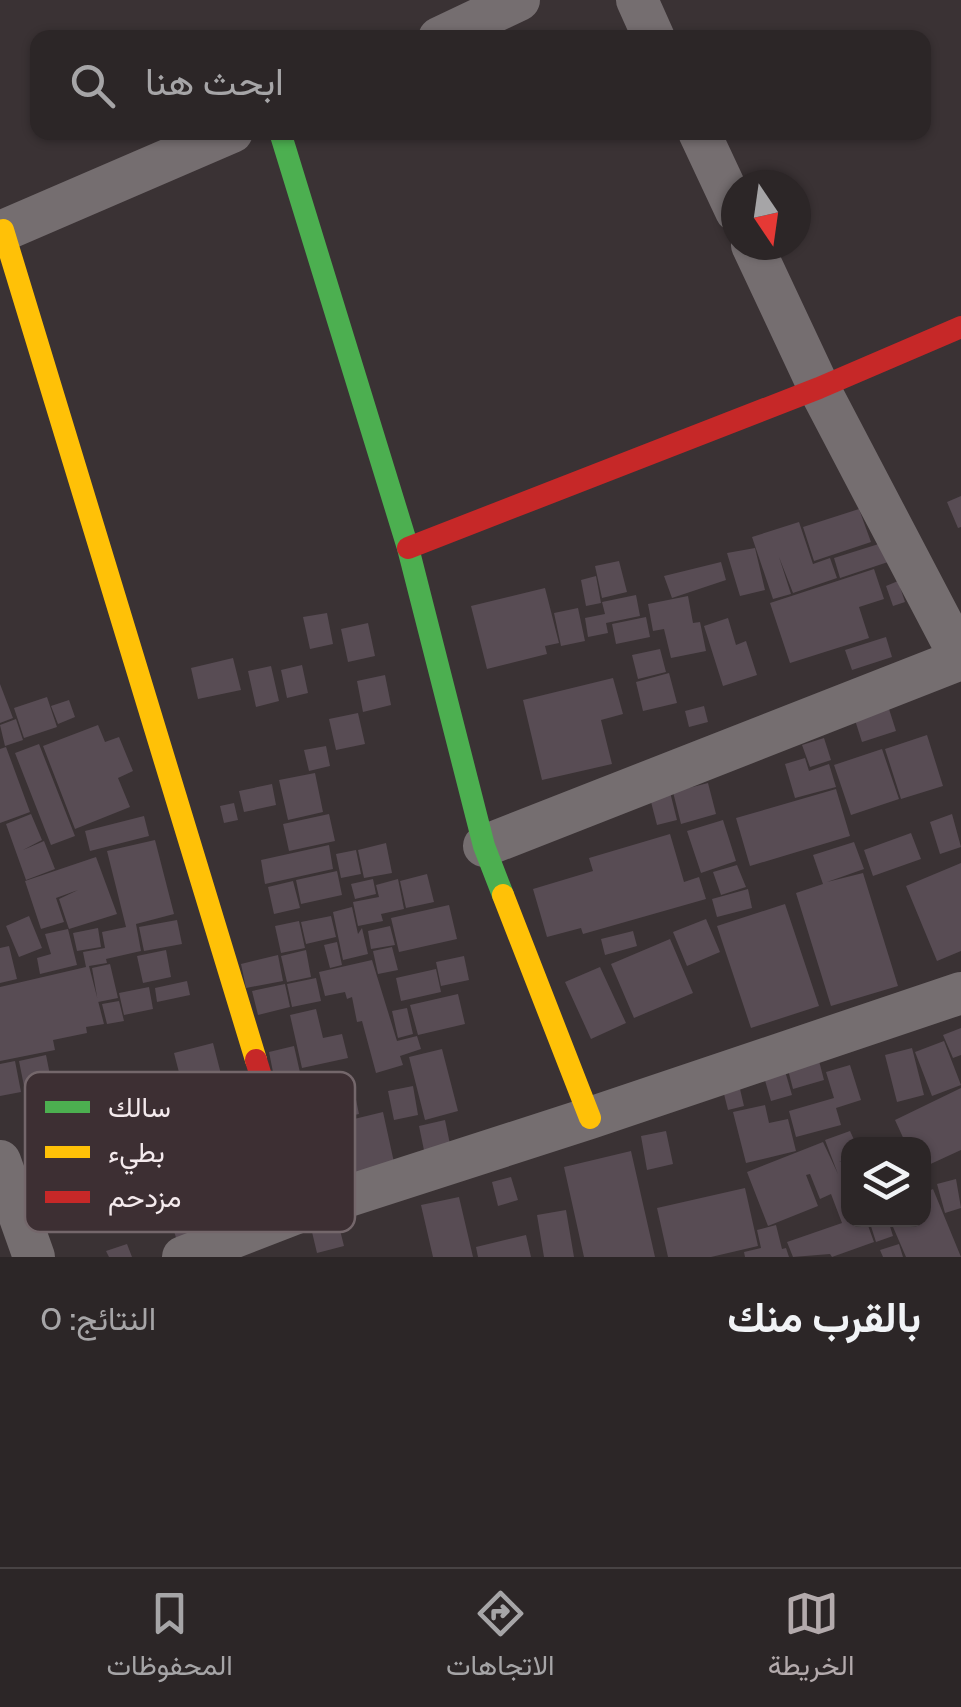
<!DOCTYPE html>
<html lang="ar">
<head>
<meta charset="utf-8">
<style>
	body { margin:0; font-family:Cabin,Vazirmatn,sans-serif; background:#342e2f; color:#f1f3f6; direction:rtl }
	.controls { position:absolute; right:30px; bottom:30px; display:grid; overflow:hidden; border-radius:20px; box-shadow:0 2px 8px #0004 }
	.controls button { width:90px; height:90px; display:grid; place-items:center; padding:0; border:0; border-bottom:2px solid #484344; background:#2c2627; color:#f1f3f6; font:50px sans-serif }
	.compass { position:absolute; left:721px; top:170px; width:90px; height:90px; border-radius:50%; background:#2c2627; box-shadow:0 2px 8px #0004; rotate:167deg }
	.list { margin:0; padding:0; list-style:none }
	h2 { display:flex; justify-content:space-between; align-items:center; height:130px; margin:0; padding:0 40px; font-size:42px }
	h2 small { font-size:32px; font-weight:400; color:#a6a5a7 }
	.icon { flex:none; width:55px; height:55px; fill:none; stroke:currentColor; stroke-width:2; stroke-linecap:round; stroke-linejoin:round }
	.map { position:relative; flex:none; width:961px; height:1257px; overflow:hidden; direction:ltr }
	.search { position:absolute; background:#2c2627; box-shadow:0 2px 8px #0004; left:30px; right:30px; top:30px; height:110px; display:flex; align-items:center; gap:25px; box-sizing:border-box; padding:0 35px; border-radius:20px; color:#a6a5a7; font-size:38px }
	.sheet { height:310px; background:#2c2627 }
	nav { display:flex; justify-content:space-around; align-items:center; box-sizing:border-box; height:140px; border-top:2px solid #484344; background:#2c2627; font-size:28px; color:#a6a5a7 }
	nav a { display:grid; justify-items:center; gap:5px }
	nav .on { color:#b3aaac }
	.map>svg:first-child { display:block }
	.building { fill:#584c54 }
	.lines { fill:none; stroke-linecap:round; stroke-linejoin:round }
	.street { stroke:#756e70; stroke-width:42 }
	.fast { stroke:#4caf50; stroke-width:22 }
	.slow { stroke:#ffc107; stroke-width:22 }
	.jam { stroke:#c62828; stroke-width:22 }
	.key { fill:#3d2f33; stroke:#74676b; stroke-width:2.5 }
	.key-label { font-size:28px; fill:#f4eaed }
</style>
</head>
<body>
<div class="map">
<svg width="961" height="1257" viewBox="0 0 961 1257">
	<rect width="100%" height="100%" fill="#3a3234"/>
	<path class="building" d="M961,496v31l-3,1 -11,-26z
		M859,509l12,33 -57,19 -11,-34z
		M799,522l14,42 17,-6 7,20 -44,15 -14,-36 12,37 -18,5 -21,-62z
		M885,542l6,19 -51,17 -6,-20z
		M755,548l10,42 -25,6 -13,-43z
		M619,561l8,31 -25,6 -7,-32z
		M721,562l5,18 -54,18 -8,-22z
		M874,569l10,30 -25,8 10,31 -79,25 -20,-60z
		M596,576l5,27 -15,3 -5,-26z
		M898,581l7,21 -12,4 -7,-20z
		M545,588l14,55 -14,3 2,8 -60,15 -16,-63z
		M636,595l4,21 -34,7 2,10 -20,4 -3,-19 20,-4 -3,-12z
		M688,596l5,27 7,-1 6,29 -35,7 -7,-29 -11,2 -5,-27z
		M578,608l7,33 -24,5 -7,-33z
		M327,613l6,31 -23,5 -7,-32z
		M646,617l4,20 -34,7 -4,-20z
		M728,618l8,27 10,-4 11,34 -34,11 -19,-60z
		M368,623l7,33 -27,6 -7,-33z
		M886,637l6,20 -40,13 -7,-20z
		M660,649l6,23 -28,7 -6,-24z
		M233,658l8,32 -43,9 -7,-31z
		M302,665l6,28 -21,5 -6,-28z
		M271,666l8,35 -23,6 -8,-36z
		M669,673l8,30 -34,8 -7,-29z
		M385,675l6,30 -28,7 -6,-31z
		M613,678l10,36 -22,6 11,44 -70,16 -19,-80z
		M0,684l13,34 -13,5z
		M47,697l10,30 -33,11 -10,-30z
		M69,700l6,17 -17,7 -7,-18z
		M704,706l4,16 -19,5 -4,-16z
		M889,709l7,22 -34,11 -7,-22z
		M358,713l7,31 -29,6 -7,-31z
		M16,719l7,21 -18,6 -5,-21z
		M98,725l7,17 14,-5 14,34 -15,7 12,29 -55,22 -32,-83z
		M927,735l16,51 -42,13 -16,-50z
		M824,738l7,22 -21,7 -8,-22z
		M39,744l36,92 -24,9 -36,-92z
		M326,746l4,20 -21,5 -5,-21z
		M6,747l24,65 -30,11v-74z
		M882,749l17,50 -48,16 -17,-50z
		M805,758l4,13 20,-7 7,23 -41,11 -10,-34z
		M315,773l8,39 -35,8 -9,-40z
		M708,783l8,31 -35,10 -8,-32z
		M272,784l4,21 -32,7 -5,-21z
		M836,789l14,47 -100,30 -14,-48z
		M670,792l7,28 -20,5 -7,-27z
		M234,803l4,17 -14,3 -4,-17z
		M31,814l11,26 -19,10 21,-9 11,28 -29,11 -20,-56z
		M329,814l6,27 -46,10 -6,-27z
		M952,814l9,33 -21,7 -10,-32z
		M144,816l5,20 -59,15 -5,-20z
		M723,820l13,41 -35,12 -14,-42z
		M911,833l10,26 -48,17 -9,-26z
		M670,834l14,48 15,-5 7,22 -123,35 -2,-6 -34,9 -14,-48 60,-18 -4,-13z
		M155,840l19,74 -38,10 5,27 -35,8 1,4 -18,3 15,58 -18,3 1,6 -34,7 2,10 -55,11v-74l86,-20 -3,-15 22,-4 -3,-16 24,-5 -19,-76z
		M854,842l10,27 -37,13 36,-9 35,113 -67,20 -35,-113 27,-9 -10,-29z
		M386,843l6,30 -28,5 -6,-28z
		M329,845l4,24 -68,15 -4,-24z
		M356,850l5,24 -20,4 -5,-24z
		M96,857l21,57 -48,15 -10,-30 19,-9 -22,8 8,24 -23,7 -16,-48z
		M961,863v88l-24,10 -31,-75z
		M737,865l9,22 -25,8 -8,-23z
		M337,871l5,24 -41,9 -5,-24z
		M427,874l7,28 -28,6 -6,-27z
		M373,879l3,15 -21,5 -4,-15z
		M398,879l6,30 -23,5 2,7 -25,5 -5,-24 26,-5 -3,-12z
		M293,881l7,27 -26,6 -6,-27z
		M748,889l4,19 -35,9 -5,-18z
		M785,904l34,102 -68,22 -34,-102z
		M449,905l8,34 -58,13 -8,-34z
		M352,907l6,27 4,-6 6,26 -25,6 -10,-48z
		M29,916l13,32 -23,9 -13,-31z
		M331,916l5,21 -30,7 -5,-22z
		M706,919l14,33 -33,14 -14,-34z
		M177,920l5,24 -38,7 -5,-24z
		M299,921l6,27 -24,5 -6,-27z
		M390,926l5,19 -24,4 -3,-18z
		M98,928l3,19 -24,4 -4,-18z
		M68,929l9,36 -37,9 -3,-16 14,-4 -6,-20z
		M633,931l4,15 -32,9 -4,-16z
		M670,939l23,54 -59,25 -23,-54z
		M337,942l5,23 -12,3 -6,-23z
		M9,946l8,33 -17,4v-35z
		M392,947l6,23 -20,4 -5,-23z
		M166,950l5,27 -28,6 -6,-27z
		M306,950l5,27 -24,5 -6,-26z
		M278,955l5,26 -37,7 -5,-24z
		M464,956l5,24 -28,6 -5,-24z
		M372,960l25,81 20,-5 4,13 -21,7 3,9 -27,8 -14,-52 -5,1 -5,-25 -5,2 -2,-7 -20,4 -6,-24z
		M110,964l8,34 -20,4 -6,-34z
		M600,967l26,56 -35,16 -26,-57z
		M436,969l5,23 -40,9 -5,-23z
		M316,978l5,23 -29,6 -5,-23z
		M187,981l3,14 -33,7 -2,-14z
		M285,984l5,23 -32,8 -6,-24z
		M149,987l4,22 -29,6 -5,-22z
		M458,994l7,30 -47,11 -8,-30z
		M119,1001l5,20 -17,3 -5,-20z
		M407,1008l6,26 -15,4 -6,-27z
		M316,1009l7,29 19,-4 6,24 -46,10 -12,-53z
		M961,1028v27l-8,3 -10,-23z
		M944,1041l17,44 -29,11 -17,-44z
		M213,1043l9,35 -39,10 -9,-35z
		M294,1046l7,31 -26,5 -6,-30z
		M912,1048l12,47 -27,7 -12,-47z
		M442,1049l16,62 -33,9 -16,-63z
		M46,1055l5,25 -27,6 -5,-25z
		M818,1057l6,23 -31,9 -6,-23z
		M15,1061l6,31 -21,4v-32z
		M850,1065l11,35 -25,8 5,17 -45,12 -7,-26 45,-13 -8,-26z
		M785,1071l7,24 -21,6 -7,-24z
		M413,1086l5,29 -24,5 -6,-29z
		M961,1088v62l-37,17v-23h-18l-11,-24z
		M740,1089l4,17 -16,4 -4,-16z
		M354,1090l5,24 -19,4 -5,-24z
		M765,1105l4,18 19,-4 8,32 -50,12 -13,-51z
		M383,1112l12,55 -61,14 -11,-50 28,-6 -1,-5z
		M445,1120l6,29 -26,6 -6,-29z
		M666,1131l7,33 -26,6 -6,-34z
		M850,1131l6,13h-8v14l-9,4 9,-2v60h18l8,22 -42,15 -2,-3 -37,3 -6,-15 55,-19 -11,-29 -11,5 -10,-25 -4,1 12,31 -50,20 -21,-54 76,-30 15,32 -13,-34z
		M631,1151l24,106h-71l-20,-90z
		M511,1177l7,23 -20,6 -6,-24z
		M956,1179l5,29 -16,5 -8,-29z
		M745,1188l13,58 -47,11h-43l-11,-49z
		M933,1189l28,68h-55l-16,-37h34v-27z
		M459,1197l14,60h-40l-12,-52z
		M205,1201l8,30 -36,10 -9,-30z
		M566,1210l8,47h-30l-7,-42z
		M869,1220h19l5,16 -17,6z
		M776,1225l6,24 4,-1 3,9h-44l-1,-5 17,-4 -4,-18z
		M339,1226l5,20 -27,7 -5,-21z
		M526,1235l5,22h-53l-2,-10z
		M127,1244l5,13h-23l-3,-6z
		M899,1244l4,13h-20l-3,-7z"/>
	<g class="lines">
		<path class="street" d="M637,0l17,38
			M439,38l80,-38
			M699,132l37,79
			M0,232l232,-100
			M752,245l67,143 142,271
			M484,846l477,-187
			M0,1161l34,96
			M183,1257l119,-46 288,-93 371,-125"/>
		<path class="fast" d="M280,132l128,416 76,298 19,49"/>
		<path class="slow" d="M3,230l253,830
			M503,895l87,223"/>
		<path class="jam" d="M408,548l411,-160 142,-61
			M256,1060l46,151"/>
	</g>
	<rect x="25" y="1072" width="330" height="160" rx="15" class="key"/>
	<rect x="45" y="1101" width="45" height="12" fill="#4caf50"/>
	<rect x="45" y="1146" width="45" height="12" fill="#ffc107"/>
	<rect x="45" y="1191" width="45" height="12" fill="#c62828"/>
	<g class="key-label">
		<text x="108" y="1117">سالك</text>
		<text x="108" y="1162">بطيء</text>
		<text x="108" y="1207">مزدحم</text>
	</g>
</svg>
<div class="controls">
<button><svg class="icon" aria-label="layers" viewBox="0 0 24 24"><path d="M12 4l9 5-9 5-9-5zM3 14l9 5 9-5"/></svg></button>
</div>
<svg class="compass" viewBox="-18 -18 36 36"><path d="M0-13l5 13h-10z" fill="#e53935"/><path d="M0 13l5-13h-10z" fill="#a6a5a7"/></svg>
<div class="search"><svg class="icon" aria-label="search" viewBox="0 0 24 24"><circle cx="10" cy="10" r="6"/><path d="M15 15l6 6"/></svg>ابحث هنا</div>
</div>
<section class="sheet">
<h2>بالقرب منك<small>النتائج: 0</small></h2>
<ul class="list">
</ul>
</section>
<nav>
<a class="on"><svg class="icon" aria-label="map" viewBox="0 0 24 24"><path d="M3 6l6-2 6 2 6-2v14l-6 2-6-2-6 2zM9 4v14M15 6v14"/></svg>الخريطة</a>
<a><svg class="icon" aria-label="directions" viewBox="0 0 24 24"><path d="M12 3l9 9-9 9-9-9zM9 14v-3h6M13 9l2 2-2 2"/></svg>الاتجاهات</a>
<a><svg class="icon" aria-label="saved" viewBox="0 0 24 24"><path d="M7 4h10v16l-5-4-5 4z"/></svg>المحفوظات</a>
</nav>
</body>
</html>
